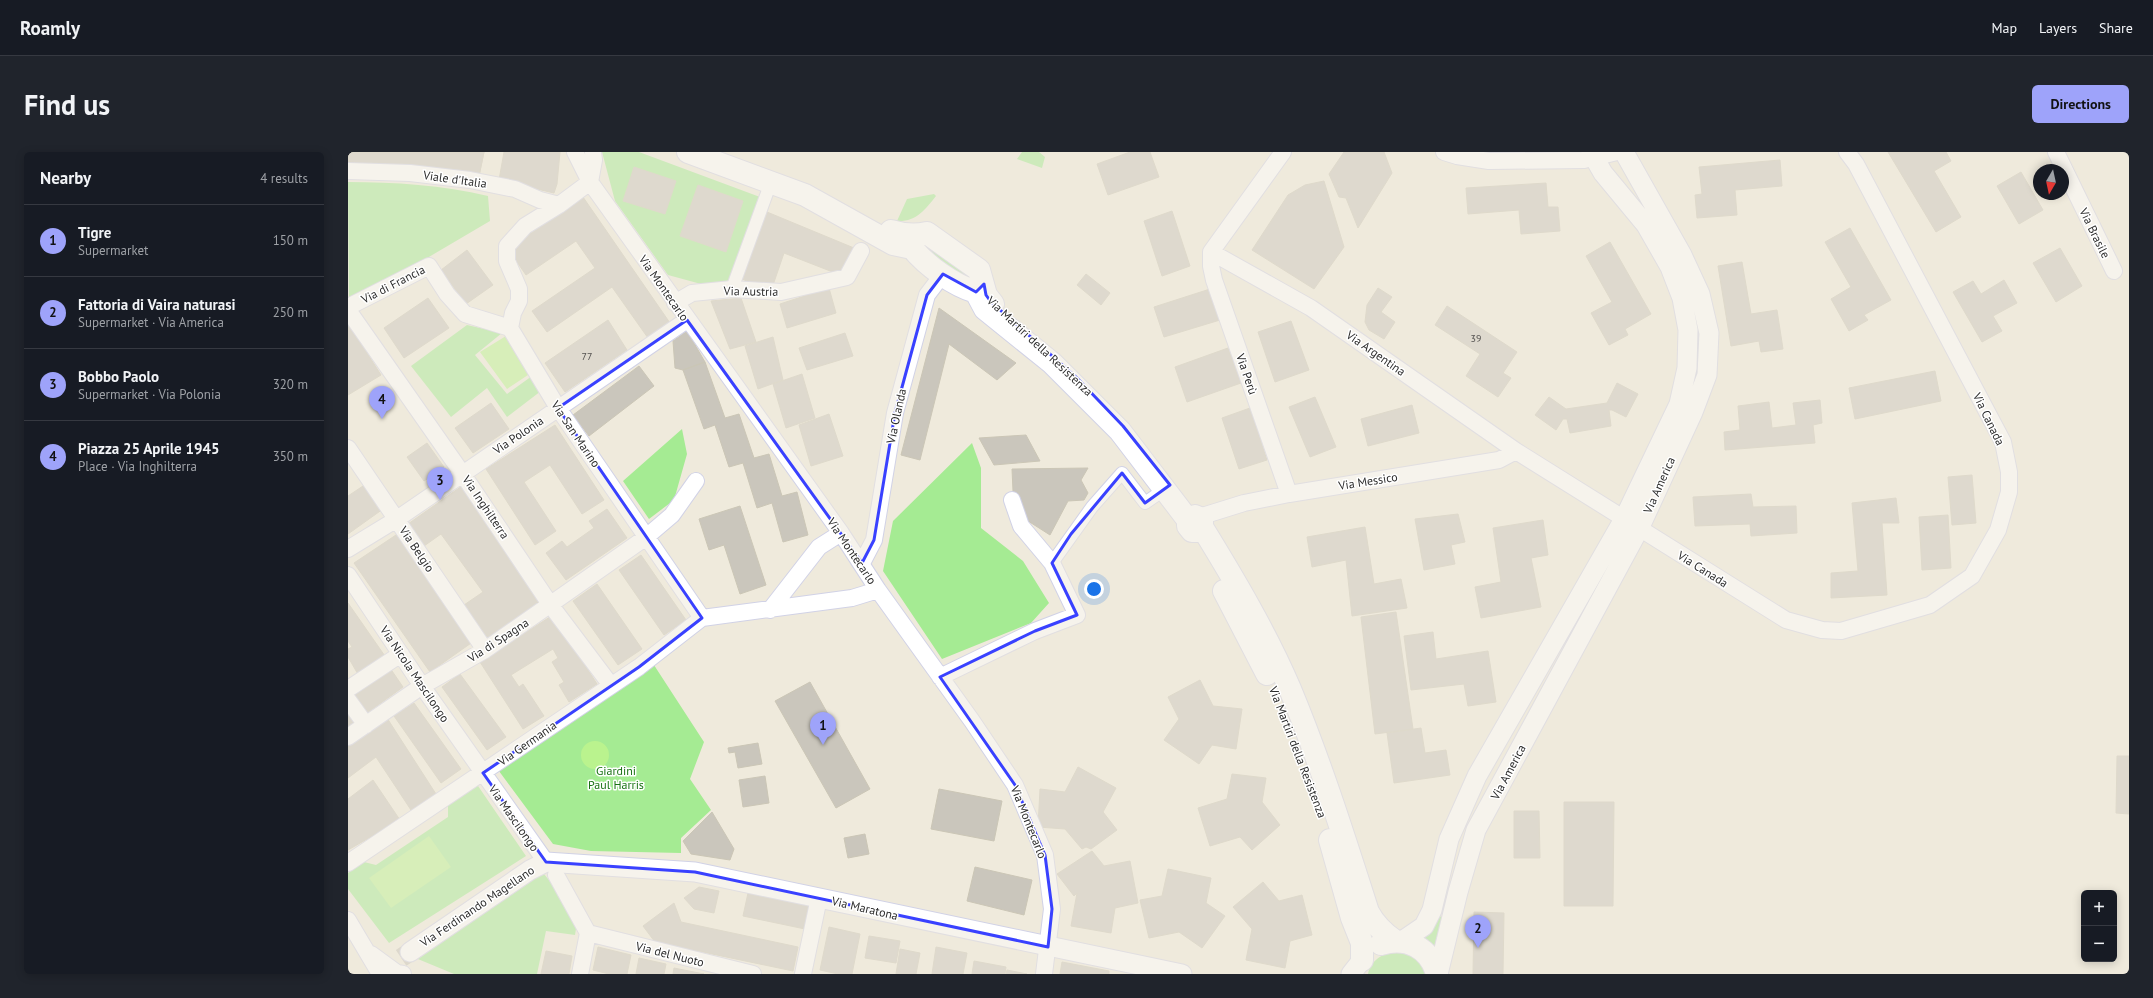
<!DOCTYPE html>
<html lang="en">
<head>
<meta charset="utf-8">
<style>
	body { margin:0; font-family:"PT Sans",sans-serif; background:#20242c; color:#f1f3f6 }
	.controls { position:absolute; right:12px; bottom:12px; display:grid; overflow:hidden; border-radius:6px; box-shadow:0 2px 10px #0003 }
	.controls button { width:36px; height:36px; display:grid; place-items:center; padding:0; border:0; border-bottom:1px solid #363941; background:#171b24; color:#f1f3f6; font:20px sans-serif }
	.compass { position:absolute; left:1685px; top:12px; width:36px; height:36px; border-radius:50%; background:#171b24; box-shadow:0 2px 10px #0003; rotate:189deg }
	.you { position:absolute; left:746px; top:437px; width:14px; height:14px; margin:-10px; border:3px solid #fff; border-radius:50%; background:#1a73e8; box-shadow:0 0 0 6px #1a73e833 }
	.badge { display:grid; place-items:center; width:26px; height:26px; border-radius:50%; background:#9ea3fa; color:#111; font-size:13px; font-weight:700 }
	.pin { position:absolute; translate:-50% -33px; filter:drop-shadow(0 1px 2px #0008) }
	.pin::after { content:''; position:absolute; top:21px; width:14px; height:12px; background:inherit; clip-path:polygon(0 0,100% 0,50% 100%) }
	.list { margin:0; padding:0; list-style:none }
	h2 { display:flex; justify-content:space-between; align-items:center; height:52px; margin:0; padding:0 16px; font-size:17px }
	h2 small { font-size:13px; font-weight:400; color:#9ea1a6 }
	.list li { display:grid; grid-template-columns:26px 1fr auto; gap:12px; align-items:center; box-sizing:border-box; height:72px; padding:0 16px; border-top:1px solid #363941 }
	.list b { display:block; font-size:15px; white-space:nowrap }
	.list p { margin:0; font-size:13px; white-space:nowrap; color:#9ea1a6 }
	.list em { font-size:13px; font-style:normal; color:#9ea1a6 }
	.map { position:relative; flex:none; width:1781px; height:822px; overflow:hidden; border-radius:6px }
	header { display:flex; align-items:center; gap:24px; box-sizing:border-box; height:56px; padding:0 20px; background:#171b24; border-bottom:1px solid #363941 }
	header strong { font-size:19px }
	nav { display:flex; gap:22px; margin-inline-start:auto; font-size:14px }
	.intro { display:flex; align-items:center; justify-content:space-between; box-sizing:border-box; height:96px; padding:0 24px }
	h1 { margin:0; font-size:28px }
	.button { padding:10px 18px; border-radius:6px; background:#9ea3fa; color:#111; font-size:14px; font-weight:700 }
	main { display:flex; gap:24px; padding:0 24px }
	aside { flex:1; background:#171b24; border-radius:6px; box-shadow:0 2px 10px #0003 }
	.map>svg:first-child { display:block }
	.green { fill:#a5eb93 }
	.pitch { fill:#baf38e }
	.building { fill:#cac6bc; stroke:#cbc6b6 }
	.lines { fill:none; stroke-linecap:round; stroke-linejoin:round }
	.tertiary-tunnel { stroke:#c8c4b9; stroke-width:19; stroke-dasharray:19 10; stroke-linecap:butt }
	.pedestrian-casing { stroke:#d1d2e6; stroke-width:14 }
	.minor-casing { stroke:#d1d2e6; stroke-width:18 }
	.tertiary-casing { stroke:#d1d2e6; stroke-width:21 }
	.secondary-casing { stroke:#d1d2e6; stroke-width:24 }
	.pedestrian { stroke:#fff; stroke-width:12 }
	.minor { stroke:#fff; stroke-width:16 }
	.tertiary { stroke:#fff; stroke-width:19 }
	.secondary { stroke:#fff; stroke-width:22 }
	.marked { fill:none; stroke:#3941ff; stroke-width:3; stroke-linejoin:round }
	.labels { text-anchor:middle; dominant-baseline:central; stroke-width:3; stroke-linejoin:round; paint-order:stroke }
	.number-label { font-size:10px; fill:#545250 }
	.street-label { font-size:12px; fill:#2c2c2c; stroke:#fff }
	.park-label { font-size:12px; fill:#197213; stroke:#fff }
</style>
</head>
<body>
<header>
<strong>Roamly</strong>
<nav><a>Map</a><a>Layers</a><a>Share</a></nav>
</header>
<div class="intro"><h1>Find us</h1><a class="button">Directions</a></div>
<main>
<aside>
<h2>Nearby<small>4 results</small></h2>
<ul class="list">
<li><span class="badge">1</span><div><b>Tigre</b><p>Supermarket</p></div><em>150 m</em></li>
<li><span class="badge">2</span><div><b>Fattoria di Vaira naturasi</b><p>Supermarket · Via America</p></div><em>250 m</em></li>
<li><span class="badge">3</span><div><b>Bobbo Paolo</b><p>Supermarket · Via Polonia</p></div><em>320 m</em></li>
<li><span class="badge">4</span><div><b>Piazza 25 Aprile 1945</b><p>Place · Via Inghilterra</p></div><em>350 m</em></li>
</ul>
</aside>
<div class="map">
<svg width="1781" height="822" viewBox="0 0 1781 822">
	<rect width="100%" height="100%" fill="#efeadc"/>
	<path class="green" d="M254,0h37l121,45 -28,82 -20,8 -44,-12 -53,-74z
		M674,0h17l6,5 -3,11 -25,-9z
		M0,30c46,0 95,3 140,14l2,25 -141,83z
		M586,42l2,2c-11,14 -20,26 -39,25l10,-22z
		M577,89l49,30 -2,9 -30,-16 -21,-20z
		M119,173l35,8 -27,22 32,39 25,-18 9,15 -34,26 -20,-29 -36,29 -40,-51z
		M334,277l5,25 -13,46 -25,19 -26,-38z
		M624,291l9,25v60l42,33 26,42 -18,20 -89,36 -59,-88 10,-50z
		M304,510l52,80 -14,37 21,31 -30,28v15l-90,-2 -38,-7 -57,-77z
		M128,631l50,73 -137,87 -41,-54v-16l16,-11 12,3 72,-48v-15z
		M196,722l34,42 -3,19 -29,-4 -9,43h-83l-41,-17 111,-75z
		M1088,763l6,2 -7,33 -15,-12z
		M1051,799l18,7 9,16h-58c3,-15 17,-22 31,-23z"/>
	<path class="pitch" d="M158,184l25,37 -24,16 -27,-37z
		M233 603a14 14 0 1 1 28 0a14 14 0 1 1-28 0Z
		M81,684l22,31 -60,41 -22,-30z"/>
	<path class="building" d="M0,0h136l-5,24 -131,-14z
		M0,0h136l-5,24 -131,-14z
		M156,0h56l-3,32 -3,9 -55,-13z
		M782,0h20l9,25 -51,18 -11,-31z
		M996,0h40l8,21 -34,55 -12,-30 -7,-1 -10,-23z
		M1540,0h58l5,9 -17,10 27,46 -25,15z
		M1432,8l2,26 -47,4 2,25 -40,3 -2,-23 7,-1 -3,-27z
		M286,15l42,14 -11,33 -42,-13z
		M1673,20l22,38 -24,14 -22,-38z
		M976,29l20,66 -30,42 -62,-39 36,-55 17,-10z
		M1198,31l2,24h10l2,24 -39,3 -2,-24 -51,4 -2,-26z
		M350,33l45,16 -17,51 -46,-16z
		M235,45l87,126 -22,15 -36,-51 -65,45 -15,-21 63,-43 -19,-27 -50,34 -18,-26z
		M824,59l18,55 -28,10 -18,-55z
		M419,60l87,36 -11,28 -59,-23 -13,38 -29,-12z
		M1502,76l41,72 -27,15 4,5 -19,11 -18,-32 20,-12 -26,-45z
		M1262,90l41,72 -26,15 3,6 -19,10 -18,-32 21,-11 -26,-46z
		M1712,96l22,38 -26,16 -23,-39z
		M119,98l26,35 -27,19 -25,-34z
		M1394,110l9,52 26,-4 6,39 -22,3 -2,-11 -28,5 -13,-80z
		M738,122l24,19 -9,12 -24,-20z
		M1656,128l13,23 -24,13 9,15 -20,11 -29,-50 20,-11 8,13z
		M481,136l7,25 -49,15 -7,-24z
		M1030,136l14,9 -11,15 14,10 -11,17 -15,-9 -4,-8 2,-17z
		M862,137l10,31 -56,17 -10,-30z
		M80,146l21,30 -45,30 -20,-30z
		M393,146l15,44 -26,7 -19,-48z
		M1099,154l70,46 -14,21 8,5 -13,19 -32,-21 14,-22 -45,-29z
		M591,156l77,55 -19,17 -48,-36 -29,116 -19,-5z
		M260,168l19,30 -62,42 -20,-29z
		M943,169l18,49 -34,12 -17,-50z
		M0,171l33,52 -33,20z
		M339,179l18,31 -22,8 -8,-2 -2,-27z
		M497,181l8,23 -46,14 -8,-22z
		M425,185l10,43 -25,9 -13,-43z
		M880,196l13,35 -54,19 -12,-35z
		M357,210l20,56 14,-4 15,44 15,-4 13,42 15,-4 11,43 -25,7 -11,-39 -15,5 -14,-45 -14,4 -14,-42 -11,4 -21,-59z
		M291,214l15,20 -65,50 -16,-21z
		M1587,219l6,30 -86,18 -6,-31z
		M454,222l13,44 -29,10 -13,-44z
		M1269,231l21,11 -12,23 -14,-7h-3l2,16 -41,7 -3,-14h-4l-7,11 -21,-15 14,-18 17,12 41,-6z
		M967,245l21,50 -26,10 -21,-50z
		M1472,248l2,23 -9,2 2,18 -90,7 -1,-18 16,-2 -2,-24 31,-4 3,26 24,-3 -3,-22z
		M143,251l18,26 -36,24 -18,-25z
		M1064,253l7,28 -51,13 -7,-27z
		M902,256l17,52 -28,9 -17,-51z
		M481,262l14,42 -32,10 -12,-41z
		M207,273l49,75 -22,14 -32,-49 -26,17 32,49 -21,14 -49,-76z
		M678,283l14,26 -46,4 -15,-27z
		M79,291l17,24 -20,14 -17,-24z
		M740,316l-7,12 7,13 -4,7 -16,1 -18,34 -25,-16 -12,-28 -1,-22z
		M1624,323l4,48 -24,2 -4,-48z
		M18,332l17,25 -35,25v-38z
		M114,334l82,115 -55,39 -25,-35 19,-13 -42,-58 -17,12 -16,-22z
		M1403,342l2,13 43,-1 1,27 -46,3 -1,-12 -55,2 -2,-29z
		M1548,346l3,25h-17l5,72 -56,3v-25l27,-2 -6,-68z
		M392,354l26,79 -26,9 -16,-49 -15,5 -10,-31z
		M259,357l20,29 -61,42 -20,-27 16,-12 5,6 27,-19 -5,-7z
		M1110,362l7,28 -14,3 4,19 -31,6 -9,-51z
		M1600,363l3,53 -29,2 -3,-53z
		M1195,368l5,35 -17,3 10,49 -60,11 -6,-31 26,-5 -8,-54z
		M1017,375l9,57 27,-5 6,29 -55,8 -6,-56 -34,7 -5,-30z
		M51,381l75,108 -44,31 -76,-109z
		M293,403l45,65 -22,15 -45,-65z
		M249,432l45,65 -24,16 -45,-64z
		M0,451l39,56 -28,17 -11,-19v-8l4,-2 -4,-6z
		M1048,460l17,117 -38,5 -14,-117z
		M205,463l44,69 -28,18 -10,-17 5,-3 -12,-20 6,-4 -5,-9 -42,26 8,12 4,-3 21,32 -21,13 -43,-67z
		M1085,480l3,27 52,-8 8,51 -28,4 -4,-22 -53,6 -7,-54z
		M42,516l13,19 -40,29 -14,-20z
		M112,522l46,63 -19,13 -45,-63z
		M852,528l13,26 29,3 -6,40 -24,-4 -13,19 -35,-24 15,-21 -11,-22z
		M462,530l60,107 -34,19 -61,-107z
		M66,551l47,66 -20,14 -47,-67z
		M0,559l8,12 -8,6z
		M39,566l49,76 -25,16 -35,-53 -28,21v-33z
		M1073,576l4,25 21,-3 4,25 -56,8 -7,-50z
		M410,591l4,21 -24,4 -3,-16 -6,1 -1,-5z
		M1769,604h12v58l-13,-1z
		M730,615l38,21 -13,24 14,18 -26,19 -5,-2 -4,2 -17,-20 -27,-2 2,-38 25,3z
		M884,622l34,4 -4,24 18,23 -28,25 -12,-13 -30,9 -12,-38 29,-9z
		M417,624l4,27 -26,4 -4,-27z
		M25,628l27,40 -52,30v-51z
		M591,637l63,12 -8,40 -63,-12z
		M1216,650h50l-1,104h-49z
		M1166,659h25l1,47h-26z
		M364,660l22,37 -4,11 -39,-6 -8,-13z
		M517,682l4,20 -21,4 -4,-20z
		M744,699l12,15 26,-5 8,42 -23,5 -4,25 -40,-7 6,-33 -3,3 -17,-22z
		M627,715l57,13 -8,35 -57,-14z
		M820,717l43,9 -5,25 19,13 -23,32 -23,-16 -30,6 -9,-38 22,-4z
		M915,730l16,19 23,-6 10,40 -22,6 -5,27 -39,-8 6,-31 -19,-22z
		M351,735l20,4 -5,22 -20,-4 -10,-11z
		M400,741l62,13 -5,23 -62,-13z
		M326,751l7,19 117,25 -5,24 -138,-29 -12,-16z
		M1126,760l30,1 -1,61h-30z
		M481,775l31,7 -8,40h-14l-18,-4z
		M521,784l31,5 -4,22 -31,-5z
		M250,795l33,8 -4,19h-18l-16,-4z
		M588,795l31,6 -4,21h-31z
		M552,797l20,4 -4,21h-20z
		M198,799l26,5 -3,18h-28z
		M291,806l27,6 -2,10h-28z
		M626,809l32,6 -1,7h-33z
		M714,810l47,9v3h-49z
		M326,816l30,6h-31z
		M659,818l20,4h-21z"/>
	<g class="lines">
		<path class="tertiary-tunnel" d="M29,822l33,-22"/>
		<defs>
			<path id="pedestrian" d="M384,137l39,-107
				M704,411l40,-56 30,-34 23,30 23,-16"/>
			<path id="minor" d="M227,0l15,30 251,351 37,57 94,131 43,64 30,70 7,54 -8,65
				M935,0l-72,100 100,56 205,143 270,169 36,10 19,1 89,-26 42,-29 26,-46 11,-38v-20l-6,-30 -147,-278 -9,-12
				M1096,0l13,4 32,5 95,-1 33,-8
				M1708,0l58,119
				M0,19l62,2 60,7 45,9 25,11 19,5
				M242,30l4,-22 -1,-8
				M863,100v14l3,14 75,214
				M327,151l17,-10 40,-4 49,3 66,-15 14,-26
				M0,155l81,-41 18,28 18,20 45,14 3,-15 6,-12v-12l-12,-28v-15l18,-20 34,-21 31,-23
				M0,158l114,163 90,134 58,77
				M162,176l48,80 144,210
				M0,296l137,202
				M851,365l45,-14 45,-9 210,-34 17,-9
				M0,397l49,-30 290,-199
				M514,411l12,-23 21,-127 32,-118 16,-21
				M0,423l74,111 124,176
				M422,458l49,-63 22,-14
				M354,466l150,-20 26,-8
				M592,525l95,-46 42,-16 -25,-52 -31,-37 -9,-26
				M0,537l53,-35
				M0,548l18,25
				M0,585l74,-51 63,-36 160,-112 27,-23 24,-34
				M0,711l291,-196 63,-49
				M208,723l32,58
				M0,768l32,54
				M240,781l165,41
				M23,802l26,19 6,1
				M232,822l8,-41
				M455,822l16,-76"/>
			<path id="tertiary" d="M1054,789l22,-15 8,-16 17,-71 28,-63 147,-257 55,-115 8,-36 1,-38 -6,-32 -12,-31 -24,-42 -43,-52 -12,-21
				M62,800l120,-82 16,-8 149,10 487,102
				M1003,822l11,-14
				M1090,822l20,-82 18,-62 163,-301 54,-117 14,-37 2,-42 -9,-39 -18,-39 -58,-103"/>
			<path id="secondary" d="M340,0l117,43 88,49 19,4c15,18 41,37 64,44l9,17 67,54 68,68 68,89
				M543,79c13,4 23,5 36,2l52,37 7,25 7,9
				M854,375l-4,4h-6l-4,-5v-6l7,-4 7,3v8c32,52 64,106 88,162 30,72 54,148 78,223 7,13 15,21 27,29
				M876,439l43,83
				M982,688l22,78 10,25v17
				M1033,792c26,-8 49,4 56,30"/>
		</defs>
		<use href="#pedestrian" class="pedestrian-casing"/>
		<use href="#minor" class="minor-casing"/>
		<use href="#tertiary" class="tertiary-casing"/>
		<use href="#secondary" class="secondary-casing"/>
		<use href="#pedestrian" class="pedestrian"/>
		<use href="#minor" class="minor"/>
		<use href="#tertiary" class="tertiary"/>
		<use href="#secondary" class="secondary"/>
	</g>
	<path d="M0 0H1781V822H0ZM595,122l33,18 8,-8 2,11 5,7 85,75 47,49 47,59 -25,18 -23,-30 -51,61 -19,29 25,52 -42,16 -95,46 75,108 30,70 7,54 -4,38 -353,-75 -149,-10 -63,-89 156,-106 63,-49 -144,-210 129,-88 175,243 12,-23 21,-127 32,-118z" fill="#efeadc" fill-opacity=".55" fill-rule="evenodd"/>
	<path class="marked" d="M595,122l33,18 8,-8 2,11 5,7 85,75 47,49 47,59 -25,18 -23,-30 -51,61 -19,29 25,52 -42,16 -95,46 75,108 30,70 7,54 -4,38 -353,-75 -149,-10 -63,-89 156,-106 63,-49 -144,-210 129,-88 175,243 12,-23 21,-127 32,-118z"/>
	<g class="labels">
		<g class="number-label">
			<text x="1128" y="186">39</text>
			<text x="239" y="204">77</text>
		</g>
		<g class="street-label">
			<text transform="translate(107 27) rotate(8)">Viale d'Italia</text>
			<text transform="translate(1747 81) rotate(64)">Via Brasile</text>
			<text transform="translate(45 132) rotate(-27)">Via di Francia</text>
			<text transform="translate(316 136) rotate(55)">Via Montecarlo</text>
			<text transform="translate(403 139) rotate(1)">Via Austria</text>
			<text transform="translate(692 194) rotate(43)">Via Martiri della Resistenza</text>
			<text transform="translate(1028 201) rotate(35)">Via Argentina</text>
			<text transform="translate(899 222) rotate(71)">Via Perù</text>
			<text transform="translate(548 264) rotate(-78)">Via Olanda</text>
			<text transform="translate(1641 267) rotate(64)">Via Canada</text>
			<text transform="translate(228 282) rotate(56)">Via San Marino</text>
			<text transform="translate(170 283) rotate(-34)">Via Polonia</text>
			<text transform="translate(1020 329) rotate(-9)">Via Messico</text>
			<text transform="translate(1311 333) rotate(-66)">Via America</text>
			<text transform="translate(138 355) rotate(56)">Via Inghilterra</text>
			<text transform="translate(69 397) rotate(56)">Via Belgio</text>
			<text transform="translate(504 399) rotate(56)">Via Montecarlo</text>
			<text transform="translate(1355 417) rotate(32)">Via Canada</text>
			<text transform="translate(150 488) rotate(-33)">Via di Spagna</text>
			<text transform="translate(67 522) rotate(56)">Via Nicola Mascilongo</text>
			<text transform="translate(179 591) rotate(-35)">Via Germania</text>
			<text transform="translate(950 600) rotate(69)">Via Martiri della Resistenza</text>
			<text transform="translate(1160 620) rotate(-62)">Via America</text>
			<text transform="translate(166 666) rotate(55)">Via Mascilongo</text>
			<text transform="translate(681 670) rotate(68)">Via Montecarlo</text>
			<text transform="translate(129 754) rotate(-34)">Via Ferdinando Magellano</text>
			<text transform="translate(517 756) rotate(13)">Via Maratona</text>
			<text transform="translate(322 802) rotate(14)">Via del Nuoto</text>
		</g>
		<g class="park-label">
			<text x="268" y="618">Giardini<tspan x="268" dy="14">Paul Harris</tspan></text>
		</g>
	</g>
</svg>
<div class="controls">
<button>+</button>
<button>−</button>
</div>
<svg class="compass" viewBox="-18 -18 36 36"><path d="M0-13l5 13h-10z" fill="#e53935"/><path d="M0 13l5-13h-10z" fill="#9ea1a6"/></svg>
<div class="you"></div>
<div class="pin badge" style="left:475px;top:593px">1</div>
<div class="pin badge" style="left:1130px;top:796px">2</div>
<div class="pin badge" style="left:92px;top:348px">3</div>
<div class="pin badge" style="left:34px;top:267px">4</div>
</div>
</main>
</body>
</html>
